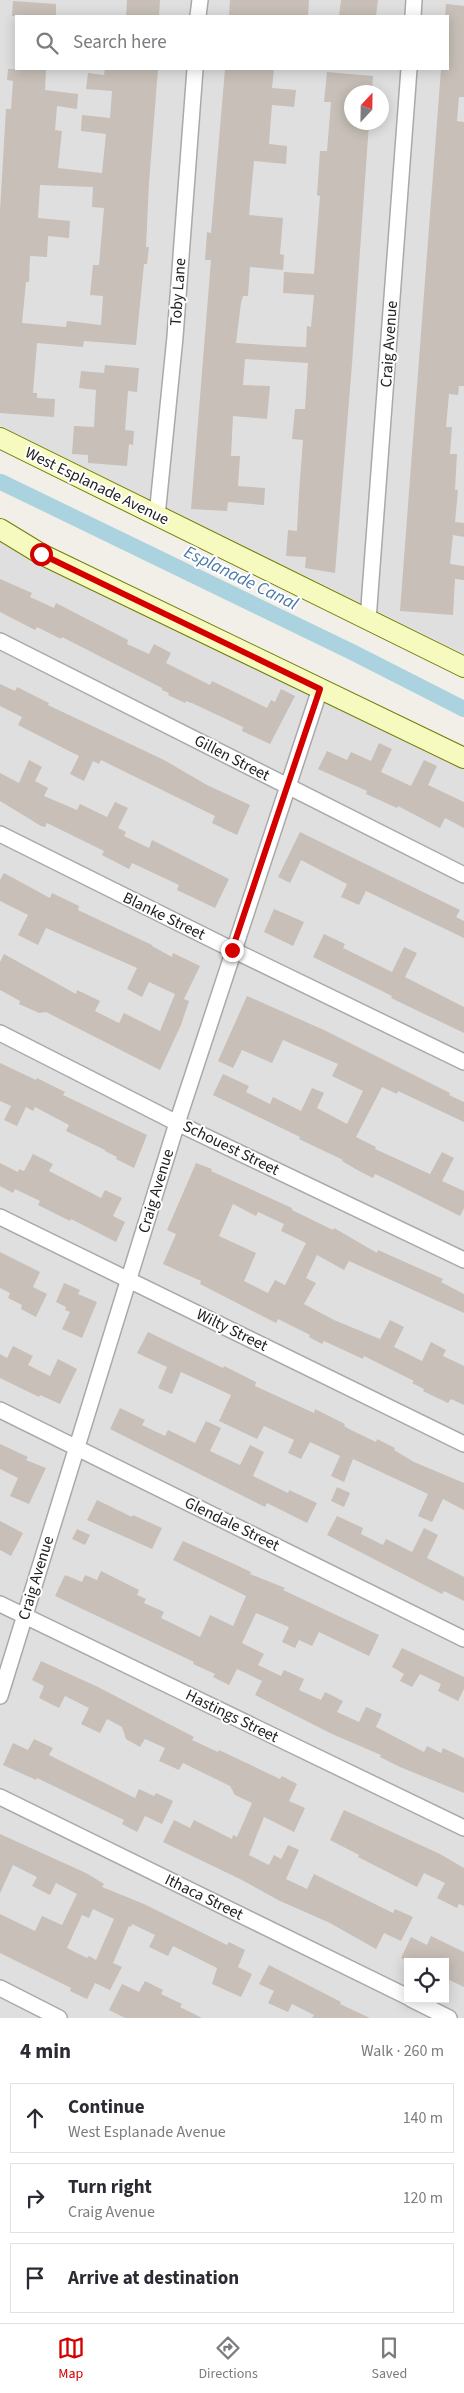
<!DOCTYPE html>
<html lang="en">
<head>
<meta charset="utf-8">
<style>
	body { margin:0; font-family:"Source Sans 3",sans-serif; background:#f7f7f7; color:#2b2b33 }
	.controls { position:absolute; right:15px; bottom:15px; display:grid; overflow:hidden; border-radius:0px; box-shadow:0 2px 12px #0003 }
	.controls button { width:45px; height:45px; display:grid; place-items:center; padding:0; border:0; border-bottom:1px solid #e1e1e2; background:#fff; color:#2b2b33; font:25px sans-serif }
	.compass { position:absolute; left:344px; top:85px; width:45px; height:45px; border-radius:50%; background:#fff; box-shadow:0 2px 12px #0003; rotate:22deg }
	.stop { position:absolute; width:15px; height:15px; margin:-11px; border:4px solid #d40000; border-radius:50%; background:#fff }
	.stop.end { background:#d40000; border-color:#fff; box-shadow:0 1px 5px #0008 }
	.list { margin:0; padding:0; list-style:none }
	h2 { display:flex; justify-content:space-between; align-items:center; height:65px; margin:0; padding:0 20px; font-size:21px }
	h2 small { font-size:16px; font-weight:400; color:#7c7c81 }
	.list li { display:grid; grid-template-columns:32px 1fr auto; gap:15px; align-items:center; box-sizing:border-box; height:70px; margin:0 10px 10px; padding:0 10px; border:1px solid #e1e1e2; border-radius:0px }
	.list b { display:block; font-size:19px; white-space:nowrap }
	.list p { margin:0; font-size:16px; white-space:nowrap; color:#7c7c81 }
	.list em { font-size:16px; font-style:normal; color:#7c7c81 }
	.icon { flex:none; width:28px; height:28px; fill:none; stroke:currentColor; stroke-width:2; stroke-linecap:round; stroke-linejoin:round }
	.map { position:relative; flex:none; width:464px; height:2018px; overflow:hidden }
	.search { position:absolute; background:#fff; box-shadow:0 2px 12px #0003; left:15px; right:15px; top:15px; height:55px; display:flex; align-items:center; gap:12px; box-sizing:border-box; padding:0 18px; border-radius:0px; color:#7c7c81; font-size:19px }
	.sheet { height:305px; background:#fff }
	nav { display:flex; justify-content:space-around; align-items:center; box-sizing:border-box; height:70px; border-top:1px solid #e1e1e2; background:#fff; font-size:14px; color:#7c7c81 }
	nav a { display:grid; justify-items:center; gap:2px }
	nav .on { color:#d40000 }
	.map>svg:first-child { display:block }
	.residential { fill:#e0dfdf; fill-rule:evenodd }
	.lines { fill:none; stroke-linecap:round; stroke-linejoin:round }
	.canal { stroke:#aad3df; stroke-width:16 }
	.building { fill:#c7bfb8; fill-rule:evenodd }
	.minor-casing { stroke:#a9a9a9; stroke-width:18 }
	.secondary-casing { stroke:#707d05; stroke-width:22 }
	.minor { stroke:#fff; stroke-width:15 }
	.secondary { stroke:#f7fabf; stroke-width:20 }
	.route { stroke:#d40000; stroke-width:6 }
	.labels { text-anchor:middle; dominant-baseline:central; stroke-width:4; stroke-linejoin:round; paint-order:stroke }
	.street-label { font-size:16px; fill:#222; stroke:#fff }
	.water-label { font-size:18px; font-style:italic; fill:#4a7aab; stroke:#fff }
</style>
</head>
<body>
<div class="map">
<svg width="464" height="2018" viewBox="0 0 464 2018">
	<rect width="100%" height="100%" fill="#f2efe9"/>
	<path class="residential" d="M0,0h464v654l-464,-228zM16,16h432v53h-432zM352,92h30v30h-30z
		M0,530l464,233v1255h-464zM408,1962h37v37h-37z"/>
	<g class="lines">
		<path class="canal" d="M1,482l351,170 112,57"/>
	</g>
	<path class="building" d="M127,0h33l-1,16h-33z
		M230,0h79l-1,16h-79z
		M341,0h37l-2,16h-37z
		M13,1l43,3v12h-44z
		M446,4l18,2v91h-5l-2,24 7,1v264h-5l-1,9 -9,-1 -3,33h6l-2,27h7l-2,36h3l-3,32 9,1v14l-11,-2 -3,29 14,2v14l-9,-1 -2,36 -53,-4 41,-542h7v-53h-3z
		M8,69h38l-1,21 33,4 -1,15 -20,-3 -2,24 7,1 -4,37 44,5 4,-39 -25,-3 1,-16 28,3 2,-27 -26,-2 2,-16 16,2 1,-6h53l-9,114 -3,64h3l-2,17h-3l-8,81 -52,-4 -1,6 -46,-4 -4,50h4v5l18,1 -1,18 -54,-4v-202l6,-102h5l2,-28 -6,-1zM40,185l53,2 -1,20 12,1 -5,57h-6l-3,30 13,1 -2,29 -34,-4 -1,6 -44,-4 4,-41h3l1,-26 17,1 1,-21 21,2 1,-17 -32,-3z
		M225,69h49l-2,19 24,2 -2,17 -22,-2 -3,39 18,2 -1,18 -32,-3 -5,54 34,3 -3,36 4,1 -1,15 -33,-3 -2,29h-5l-2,7 -5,40 46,3 24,1 1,-21 4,1 3,-32 -31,-2 1,-21 30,2 6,-78 -3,-1 3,-44h7l4,-49h-7l3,-30 46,4 -1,16h-20l-1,30 18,2 -17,240 -17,209 -30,-5 1,-11 -20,-1 2,-26 9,1 2,-39 4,-52 -11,-1 3,-30h10l3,-46 -63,-4 -2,26 27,1 -3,33 -34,-3 -2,40h9l-2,30 27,2 -1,17 -36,-3 -1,9 -36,-2 20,-249h-6l2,-28 4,1z
		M105,365l34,3 -2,24 -9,-1 -3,39 9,1 -1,14 -4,-1 -2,22 -39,-3v-8l-16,-1 2,-28 20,1 2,-37 -17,-2 2,-17 23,2z
		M0,579l32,14 -2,4 24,11 2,-5 31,16 41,21 -1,4 22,10 5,-10 17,9 -5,10 44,22 2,-4 55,27 4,-8 4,2 6,-13 14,7 -25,48 -28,-13 1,-4 -49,-23 -8,-3 -1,2 -17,-8 1,-2 -7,-3v-2l-100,-51 -1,2 -24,-12 -2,3 -35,-18z
		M0,684l15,7 2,-4 32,16 -1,2 116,55 43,25 43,20 -13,30 -25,-12 3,-7 -114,-56 -2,4 -6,-3 -9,20 -14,-7 9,-18 -61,-31 4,-8 -22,-11z
		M379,743l13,6 -11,23 30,14 13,-26 13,6 -9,19 36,17v26l-19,-10 -5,10 -42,-22 -1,2 -31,-14 1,-3 -49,-22 9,-18 20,9 4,-8 20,9z
		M29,760l13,7 -7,14 13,7 -4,8 33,14 3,-6 27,13 8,-15 13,6 -10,20 8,4 -2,4 25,12 3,-8 77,39 -14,29 -38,-18 2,-5 -47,-22 -3,6 -27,-14 2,-4 -57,-28 -2,4 -4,-1 -41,-25v-28l19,10z
		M300,832l160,78 -4,7 8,4v17l-98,-47 -7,14 -18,-8 6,-13 -46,-24 -11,23 -12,-6z
		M4,873l46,25 2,-5 27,13 -1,4 74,35v1l20,11 1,-4 27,13 -16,33 5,2 -8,24 -21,45 -114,-58 -7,1 -20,-9 1,-3 -20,-11v-28l4,-8 72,40 1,-4 23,11 -5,10 24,12 5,-10 36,18 15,-37 -26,-12 -7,15 -15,-8 10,-21 -91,-40 -8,17 -20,-10 10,-20 -28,-14v-21z
		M274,909l30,13 -11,24 -29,-14z
		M324,934l21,10 -2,4 49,24 12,-25 13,6 -12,24 59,30v26l-73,-35 1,-2 -79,-39z
		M247,996l77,34 126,63 -1,2 15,7v20l-66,-31 -1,3 -15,-7 -26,50 20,10 -1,2 55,25 12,-22 12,6 -12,23 22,10v17l-4,8 -68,-34 -17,-8 -2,4 -14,-7 -17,-10 1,-1 -44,-21 1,-2 -87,-42 10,-21 26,12 -3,6 24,12 3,-7 28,14 11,-23 12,5 -7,15 30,16 16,-33 -31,-15 6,-12 -55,-24 -11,23 -30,-13 -9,18 -15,-7z
		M0,1063l36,17 1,-2 28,14 -2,3 84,40 -13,33 -18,-9 1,-2 -12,-6v-1l-39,-19 3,-6 -34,-18 -2,4 -7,-4 -9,19 -13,-6 7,-14 -11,-5z
		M33,1154l20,10 -4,7 52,27 4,-8 17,8 -9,18 12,6 -9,20 -45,-23 -1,2 -32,-16 2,-4 -25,-12 -2,4 -13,-7v-23l18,9 1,-3 5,2z
		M196,1163l16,6 -1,2 81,37v2l41,20 1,-2 43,25 1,-3 65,29 -2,3 23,12v19l-115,-52 -5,9 -27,-15 -11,23 10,5 -12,21 30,16 46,19 10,-19 14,7 -10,20 28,14 9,-19 15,8 -3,6 21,10v39l-13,-6 -3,4 -25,-12 1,-2 -12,-6 2,-2 -50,-25 -1,3 -39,-18 -2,3 -13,-7 1,-2 -32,-16 -2,4 -76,-39 1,-3 -38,-17 13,-30 -9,-4zM233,1204l23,12 2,-4 26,12 -3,7 25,12 -21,42 -10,-5 -7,13 -24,-12 12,-28 -37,-17z
		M0,1252l40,20 -7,15 14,7 -11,23 -15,-8 1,-4 -14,-7 2,-5 -10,-5z
		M64,1283l16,7 -2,4 19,8 -15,36 -20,-9 8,-17 -5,-2 1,-3 -10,-5z
		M148,1332l75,36 1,-2 32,16 -1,4 59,27 1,-4 30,15 -1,2 7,4 25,12 1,-3 18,9 -1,2 20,12 50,21v27l-21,-11 -11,23 -14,-6 10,-22 -75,-35 -9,23 -13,-6 9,-20 -30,-14 -9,17 -13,-6 6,-13 -30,-14 -7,13 -38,-18 12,-26 -50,-23 -9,22 -14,-6 9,-21 -30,-14z
		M13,1346l20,10 -5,9 22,11 8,-17 19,10 -17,35 -20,-9 -1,2 -39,-19v-24l7,4z
		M120,1408l25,12 -3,5 23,11 3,-6 27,13 11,-22 15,7 -11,23 30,14 10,-20 14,7 -11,24 35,17 1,-3 28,13 -10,20 -40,-20 -2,4 -155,-78z
		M0,1444l28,13 -2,3 20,8 -17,36 -19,-8 8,-18 -18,-9z
		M337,1487l13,6 -6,14 -13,-6z
		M97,1500l35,17 1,-2 29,13 -10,21 -65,-29z
		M337,1516l26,12 -2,6 22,11 3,-6 26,13 12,-24 14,7 -11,23 37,19v24l-20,-10 -2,3 -115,-59z
		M0,1521l23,12 -12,23 -11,-6z
		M77,1529l13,6 -5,10 -13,-6z
		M183,1541l49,22 19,9 -1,2 35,14 -2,2 96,45 -10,21 -50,-24 -7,14 -13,-6 -4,8 -13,-6 7,-15 -33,-14 -14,30 22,11 -6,11 23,11 3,-6 20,9 -5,11 22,10 4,-8 18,9 -6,11 22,10 7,-15 16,7 -6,13 48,25 3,-6 14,7 2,-5 21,10v35l-64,-26 -20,-10 1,-2 -49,-21 -77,-39 7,-14 -25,-12 -8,16 -16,-8 2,-3 -22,-10 1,-2 -139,-66 10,-21 17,7 3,-7 12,5 4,-9 38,19 -2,5 9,4 -2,4 20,9 -3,6 39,19 10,-22 23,11 13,-30 -73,-36z
		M402,1648l62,29v12l-6,12 -20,-10 3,-7 -21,-10 -8,13 -12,-6 4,-7 -12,-7z
		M41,1661l57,26 96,50 -2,3 26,12 1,-2 61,29 2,-3 15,8 -8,17 16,7 -11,24 -30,-15 -15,38 20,10 5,-10 7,4 7,-14 11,5 -13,29 21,10 7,-15 79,39 2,-4 18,8 -12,24 -17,-8 -8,16 -46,-26 -50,-22 -38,-21 -79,-38 11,-22 16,8 4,-8 38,19 1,-4 4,2 15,-34 -17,-8 -5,-9 -47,-23 -4,7 -20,-9 6,-13 -20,-9 -5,8 -14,-8 -4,-12 -15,-8 -7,14 -19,-9 8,-16 -24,-12 -6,12 -20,-10 5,-12 -12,-6z
		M34,1739l19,9 -4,7 86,43 4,-9 15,7 2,-3 17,8 -11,23 -17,-8 -8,16 -15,-8 2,-4 -87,-42 -1,2 -33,-15 10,-22 15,7z
		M344,1810l96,44 24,14v38l-5,-2 -2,4 -20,-10 8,-15 -21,-10 -7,14 -59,-30 1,-2 -29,-15z
		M0,1834l86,39 18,11 -2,3 42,17 83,41 2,-3 16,8 -7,17 14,7 -11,23 -29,-13 5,-16 -44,-22 -5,10 -19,-9 6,-12 -23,-11 -1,3 -2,-1 -16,37 9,4 -12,23 -15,-7 -8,16 -17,-8 1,-3 -71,-35v-39l35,17 7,-15 20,9 15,-31 -21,-11 -6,12 -18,-9 5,-9 -24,-12 -13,28zM93,1909l21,10 -18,41 -7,-4 -2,2 -20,-10 15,-33 7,3z
		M431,1936l33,16v35l-19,-9v-16h-37l-7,-4 10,-21 16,8z
		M269,1965l72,37 -1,2 30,14h-58l2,-3 -22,-11 -4,8 -20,-9 6,-12 -15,-7z
		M145,1981l18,9 -2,4 21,10 -2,3 22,11h-77l-16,-8 13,-26 17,8z"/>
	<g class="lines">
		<defs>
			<path id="minor" d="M198,16l2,-16
				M413,16l1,-16
				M157,516l18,-179 20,-268
				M368,620l41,-551
				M0,641l464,234
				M0,834l233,116 231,112
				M0,1033l177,90 287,137
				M0,1217l464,227
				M0,1410l464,229
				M0,1604l464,224
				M0,1696l177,-573 143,-434
				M0,1797l408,200
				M0,1988l59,30
				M411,1999l38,19"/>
			<path id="secondary" d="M0,438l464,229
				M0,529l41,25 423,204"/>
		</defs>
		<use href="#minor" class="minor-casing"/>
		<use href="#secondary" class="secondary-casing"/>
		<use href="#minor" class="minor"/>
		<use href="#secondary" class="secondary"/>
	</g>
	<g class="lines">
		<path class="route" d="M41,554l279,135 -88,261"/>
	</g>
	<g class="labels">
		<g class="street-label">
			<text transform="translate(178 292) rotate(-86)">Toby Lane</text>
			<text transform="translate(389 344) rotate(-86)">Craig Avenue</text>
			<text transform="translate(97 486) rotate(26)">West Esplanade Avenue</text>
			<text transform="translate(232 758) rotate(27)">Gillen Street</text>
			<text transform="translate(164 916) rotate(26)">Blanke Street</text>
			<text transform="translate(231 1148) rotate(26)">Schouest Street</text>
			<text transform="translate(156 1191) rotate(-73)">Craig Avenue</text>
			<text transform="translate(232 1330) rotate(26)">Wilty Street</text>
			<text transform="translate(232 1524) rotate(26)">Glendale Street</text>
			<text transform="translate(36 1578) rotate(-73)">Craig Avenue</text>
			<text transform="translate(232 1716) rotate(26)">Hastings Street</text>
			<text transform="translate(204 1897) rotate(26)">Ithaca Street</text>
		</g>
		<g class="water-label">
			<text transform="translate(241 578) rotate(26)">Esplanade Canal</text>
		</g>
	</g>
</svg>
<div class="controls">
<button><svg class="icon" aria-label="locate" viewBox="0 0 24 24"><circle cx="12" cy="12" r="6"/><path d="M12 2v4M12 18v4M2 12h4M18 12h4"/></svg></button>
</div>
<svg class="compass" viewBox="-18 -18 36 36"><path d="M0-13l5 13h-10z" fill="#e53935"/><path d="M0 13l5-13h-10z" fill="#7c7c81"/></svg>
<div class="stop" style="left:41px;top:554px"></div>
<div class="stop end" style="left:232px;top:950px"></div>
<div class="search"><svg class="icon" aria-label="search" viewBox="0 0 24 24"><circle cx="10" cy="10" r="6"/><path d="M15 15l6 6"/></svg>Search here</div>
</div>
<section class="sheet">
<h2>4 min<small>Walk · 260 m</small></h2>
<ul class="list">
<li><svg class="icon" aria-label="ahead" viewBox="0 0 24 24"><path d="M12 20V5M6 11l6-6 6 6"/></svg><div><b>Continue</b><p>West Esplanade Avenue</p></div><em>140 m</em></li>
<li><svg class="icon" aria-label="right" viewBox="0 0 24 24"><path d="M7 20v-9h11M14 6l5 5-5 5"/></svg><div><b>Turn right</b><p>Craig Avenue</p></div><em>120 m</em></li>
<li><svg class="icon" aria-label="arrive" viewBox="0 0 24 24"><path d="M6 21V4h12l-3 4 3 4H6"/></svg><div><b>Arrive at destination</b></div></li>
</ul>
</section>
<nav>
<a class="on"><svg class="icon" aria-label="map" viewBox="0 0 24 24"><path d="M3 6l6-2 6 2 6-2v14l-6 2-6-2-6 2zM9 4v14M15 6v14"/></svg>Map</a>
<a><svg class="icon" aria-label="directions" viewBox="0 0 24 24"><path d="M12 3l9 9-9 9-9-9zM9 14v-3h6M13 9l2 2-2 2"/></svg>Directions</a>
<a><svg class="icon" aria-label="saved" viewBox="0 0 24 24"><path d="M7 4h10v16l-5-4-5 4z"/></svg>Saved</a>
</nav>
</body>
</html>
